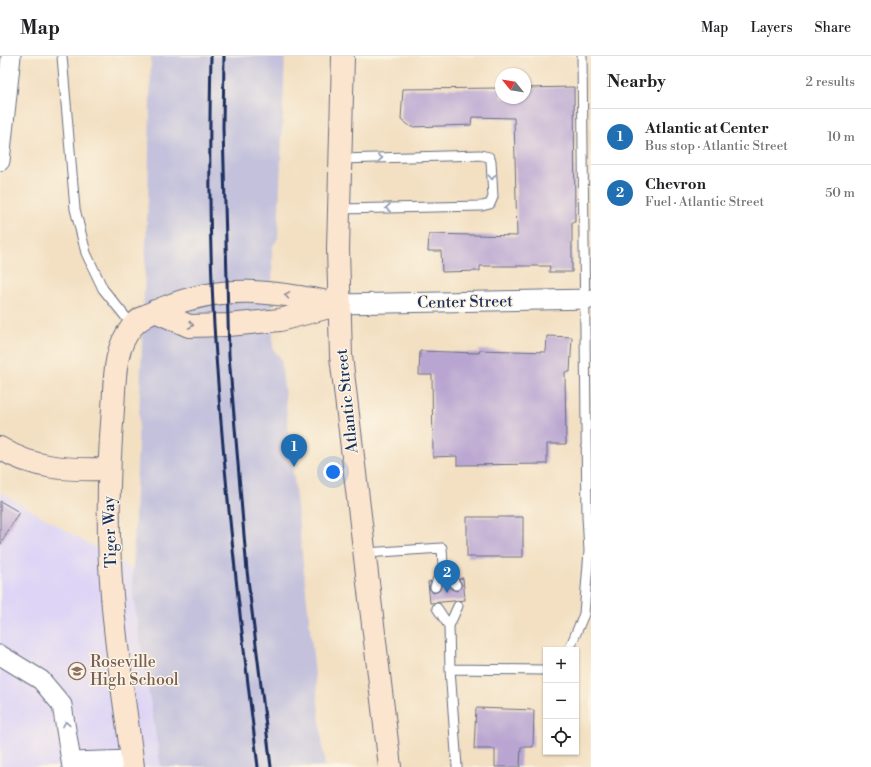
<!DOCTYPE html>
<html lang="en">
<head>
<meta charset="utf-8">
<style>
	body { margin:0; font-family:"Libre Bodoni",serif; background:#f2f2f2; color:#202124 }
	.controls { position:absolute; right:12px; bottom:12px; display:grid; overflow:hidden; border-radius:0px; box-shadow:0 1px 3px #0004 }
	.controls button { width:36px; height:36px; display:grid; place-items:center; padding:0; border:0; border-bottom:1px solid #e0e0e0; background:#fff; color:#202124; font:20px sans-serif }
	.compass { position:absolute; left:495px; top:12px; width:36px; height:36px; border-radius:50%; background:#fff; box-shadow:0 1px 3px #0004; rotate:300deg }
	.you { position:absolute; left:333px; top:416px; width:14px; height:14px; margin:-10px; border:3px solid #fff; border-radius:50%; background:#1a73e8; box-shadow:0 0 0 6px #1a73e833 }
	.badge { display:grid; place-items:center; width:26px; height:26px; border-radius:50%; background:#1f6fb2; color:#fff; font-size:13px; font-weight:700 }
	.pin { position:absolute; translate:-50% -33px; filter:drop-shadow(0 1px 2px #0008) }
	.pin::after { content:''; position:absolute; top:21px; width:14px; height:12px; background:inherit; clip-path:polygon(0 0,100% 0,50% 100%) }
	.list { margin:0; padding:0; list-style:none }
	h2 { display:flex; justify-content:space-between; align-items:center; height:52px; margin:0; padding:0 16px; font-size:17px }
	h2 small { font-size:13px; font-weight:400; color:#757577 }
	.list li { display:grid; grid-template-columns:26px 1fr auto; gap:12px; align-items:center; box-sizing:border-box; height:56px; padding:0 16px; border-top:1px solid #e0e0e0 }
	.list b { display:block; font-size:15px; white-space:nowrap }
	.list p { margin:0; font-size:13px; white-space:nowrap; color:#757577 }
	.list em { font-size:13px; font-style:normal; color:#757577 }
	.icon { flex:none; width:22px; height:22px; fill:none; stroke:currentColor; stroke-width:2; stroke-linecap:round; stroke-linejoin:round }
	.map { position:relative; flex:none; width:591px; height:711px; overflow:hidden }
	header { display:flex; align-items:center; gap:24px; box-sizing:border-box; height:56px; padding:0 20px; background:#fff; border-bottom:1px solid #e0e0e0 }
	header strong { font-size:19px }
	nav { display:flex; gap:22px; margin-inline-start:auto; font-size:14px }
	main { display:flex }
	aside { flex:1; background:#fff }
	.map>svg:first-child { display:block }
	.built { fill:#ded5f6 }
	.industrial { fill:#c3c1dc }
	.building { fill:#b9a5d1 }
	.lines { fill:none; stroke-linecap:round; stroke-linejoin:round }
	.lane-casing { stroke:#676d81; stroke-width:11 }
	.street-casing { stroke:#676d81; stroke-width:21 }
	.secondary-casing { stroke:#676d81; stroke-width:24 }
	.lane { stroke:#fff; stroke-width:9 }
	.street { stroke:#fff; stroke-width:19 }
	.secondary { stroke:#fce5cf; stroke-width:22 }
	.rail { stroke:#1b2f5e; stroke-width:3 }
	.oneway { stroke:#8d97ae }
	.oneway2 { stroke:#8c8a96 }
	.labels { text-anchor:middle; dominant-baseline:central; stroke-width:3; stroke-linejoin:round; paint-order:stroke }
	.street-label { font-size:16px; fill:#1b2f5e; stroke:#fcf5e5 }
	.education-label { font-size:16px; fill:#785e54; stroke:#fcf5e5; text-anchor:start }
</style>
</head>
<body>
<header>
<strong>Map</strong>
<nav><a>Map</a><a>Layers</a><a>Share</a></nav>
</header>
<main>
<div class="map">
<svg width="591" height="711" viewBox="0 0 591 711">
	<rect width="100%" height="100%" fill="#fcf5e5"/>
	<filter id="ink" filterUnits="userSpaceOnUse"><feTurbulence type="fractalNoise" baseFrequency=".025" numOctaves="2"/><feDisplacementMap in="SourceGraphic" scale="8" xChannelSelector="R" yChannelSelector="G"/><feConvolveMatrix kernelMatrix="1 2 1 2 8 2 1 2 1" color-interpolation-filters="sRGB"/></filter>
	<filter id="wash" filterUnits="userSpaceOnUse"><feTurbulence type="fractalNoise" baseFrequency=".012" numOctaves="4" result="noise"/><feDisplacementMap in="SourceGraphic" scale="16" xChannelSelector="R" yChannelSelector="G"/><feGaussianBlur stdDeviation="0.9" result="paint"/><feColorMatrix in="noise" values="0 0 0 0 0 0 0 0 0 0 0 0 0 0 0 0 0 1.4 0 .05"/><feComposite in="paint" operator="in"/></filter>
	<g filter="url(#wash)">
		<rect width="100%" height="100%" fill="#f3e0c3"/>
		<path class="built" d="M0,436l142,83 24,192h-166z"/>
		<path class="industrial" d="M151,0h134l-7,182 -6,10 1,101 8,10 44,408h-164l-29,-177 16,-395z"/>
		<g id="blocks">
			<path class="building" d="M574,31l1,135h-3v50h-23l1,-6h-70v5l-38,1 -1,-21h-13l1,-17 88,2 -3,-118 -42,-1 -1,8 -60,2 -10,-8 2,-30 98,-1v10h24v-10z
				M547,280l25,1 -2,35h-5l1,72h-19v20l-90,1v-9l-24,1 -1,-82h-13l1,-24 59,2v-3l67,2z
				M0,445l19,11 -19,33z
				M467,461h56v40h-56z
				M463,522l2,22 -35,3 -2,-21 3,-1 -2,7 4,5 6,-2 7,-11 5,9 6,2 5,-6 -3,-6z
				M476,652l58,2 -1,37h-12l-1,20h-25v-18h-21z"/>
		</g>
	</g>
	<g filter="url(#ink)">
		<use href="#blocks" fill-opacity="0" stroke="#676d81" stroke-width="1"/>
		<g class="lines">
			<defs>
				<path id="lane" d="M62,0l13,153 11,44 17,36 30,37
					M340,153l142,-3 8,-2 3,-7 -2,-36 -2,-4 -9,-2 -139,4
					M365,497l77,-5 1,17
					M435,531l8,-22 13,20
					M437,552l12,18
					M569,594l15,-36 5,-63 -2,-35 -5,-460
					M450,613l94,1 2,-1
					M457,711l-7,-98 -1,-43 9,-20"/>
				<path id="street" d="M0,105l11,-105
					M340,248l251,-5
					M0,599l41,25 21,25 10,62
					M72,706l60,-2"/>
				<path id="secondary" d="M343,0l-5,193 3,107 49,411
					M155,255l34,15 39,-1 52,-5 53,-14
					M0,392c33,21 70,22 108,21
					M133,711c-7,-57 -17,-114 -21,-172 -5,-61 -4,-124 1,-186 2,-27 0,-60 19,-82 9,-11 22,-15 34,-20 62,-25 111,-14 174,-3"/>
			</defs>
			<use href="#lane" class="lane-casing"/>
			<use href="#street" class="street-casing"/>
			<use href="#secondary" class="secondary-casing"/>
			<use href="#lane" class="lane"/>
			<use href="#street" class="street"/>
			<use href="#secondary" class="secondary"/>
			<path class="rail" d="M211,0c-2,89 -2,180 3,269 9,148 26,295 44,442
				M224,0l-1,72 6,228 18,215 24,196"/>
		</g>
		<defs><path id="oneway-chevron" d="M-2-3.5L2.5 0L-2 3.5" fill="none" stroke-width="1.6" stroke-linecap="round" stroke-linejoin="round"/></defs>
		<g class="oneway">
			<use href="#oneway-chevron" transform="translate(380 102) rotate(-1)"/>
			<use href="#oneway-chevron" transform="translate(492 121) rotate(87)"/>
			<use href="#oneway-chevron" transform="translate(388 152) rotate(179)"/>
			<use href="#oneway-chevron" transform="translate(66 668) rotate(-100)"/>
		</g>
		<g class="oneway2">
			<use href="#oneway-chevron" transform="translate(287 239) rotate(-170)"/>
			<use href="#oneway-chevron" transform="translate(191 269) rotate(7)"/>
		</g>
	</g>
	<defs>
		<symbol id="school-ring" viewBox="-11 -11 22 22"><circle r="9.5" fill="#fcf5e5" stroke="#8d6e63" stroke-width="1.5"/><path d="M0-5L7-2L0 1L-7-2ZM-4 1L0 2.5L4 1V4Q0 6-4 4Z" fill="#8d6e63"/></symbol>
	</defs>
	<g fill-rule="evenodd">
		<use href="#school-ring" x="67" y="605" width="20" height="20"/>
	</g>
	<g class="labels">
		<g class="street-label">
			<text transform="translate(465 246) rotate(-1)">Center Street</text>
			<text transform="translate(347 345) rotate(-96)">Atlantic Street</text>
			<text transform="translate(110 476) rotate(-92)">Tiger Way</text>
		</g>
		<g class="education-label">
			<text x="90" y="606">Roseville<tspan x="90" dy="18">High School</tspan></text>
		</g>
	</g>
</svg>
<div class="controls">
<button>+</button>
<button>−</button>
<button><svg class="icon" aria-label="locate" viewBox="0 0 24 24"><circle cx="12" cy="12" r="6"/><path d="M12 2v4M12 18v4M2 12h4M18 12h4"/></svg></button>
</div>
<svg class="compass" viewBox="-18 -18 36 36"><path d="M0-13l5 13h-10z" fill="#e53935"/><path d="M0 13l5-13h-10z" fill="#757577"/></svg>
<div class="you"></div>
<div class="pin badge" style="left:294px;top:411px">1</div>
<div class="pin badge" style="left:447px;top:537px">2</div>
</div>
<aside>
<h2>Nearby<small>2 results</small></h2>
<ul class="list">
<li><span class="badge">1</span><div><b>Atlantic at Center</b><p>Bus stop · Atlantic Street</p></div><em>10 m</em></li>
<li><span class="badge">2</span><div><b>Chevron</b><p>Fuel · Atlantic Street</p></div><em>50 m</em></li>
</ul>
</aside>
</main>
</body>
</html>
